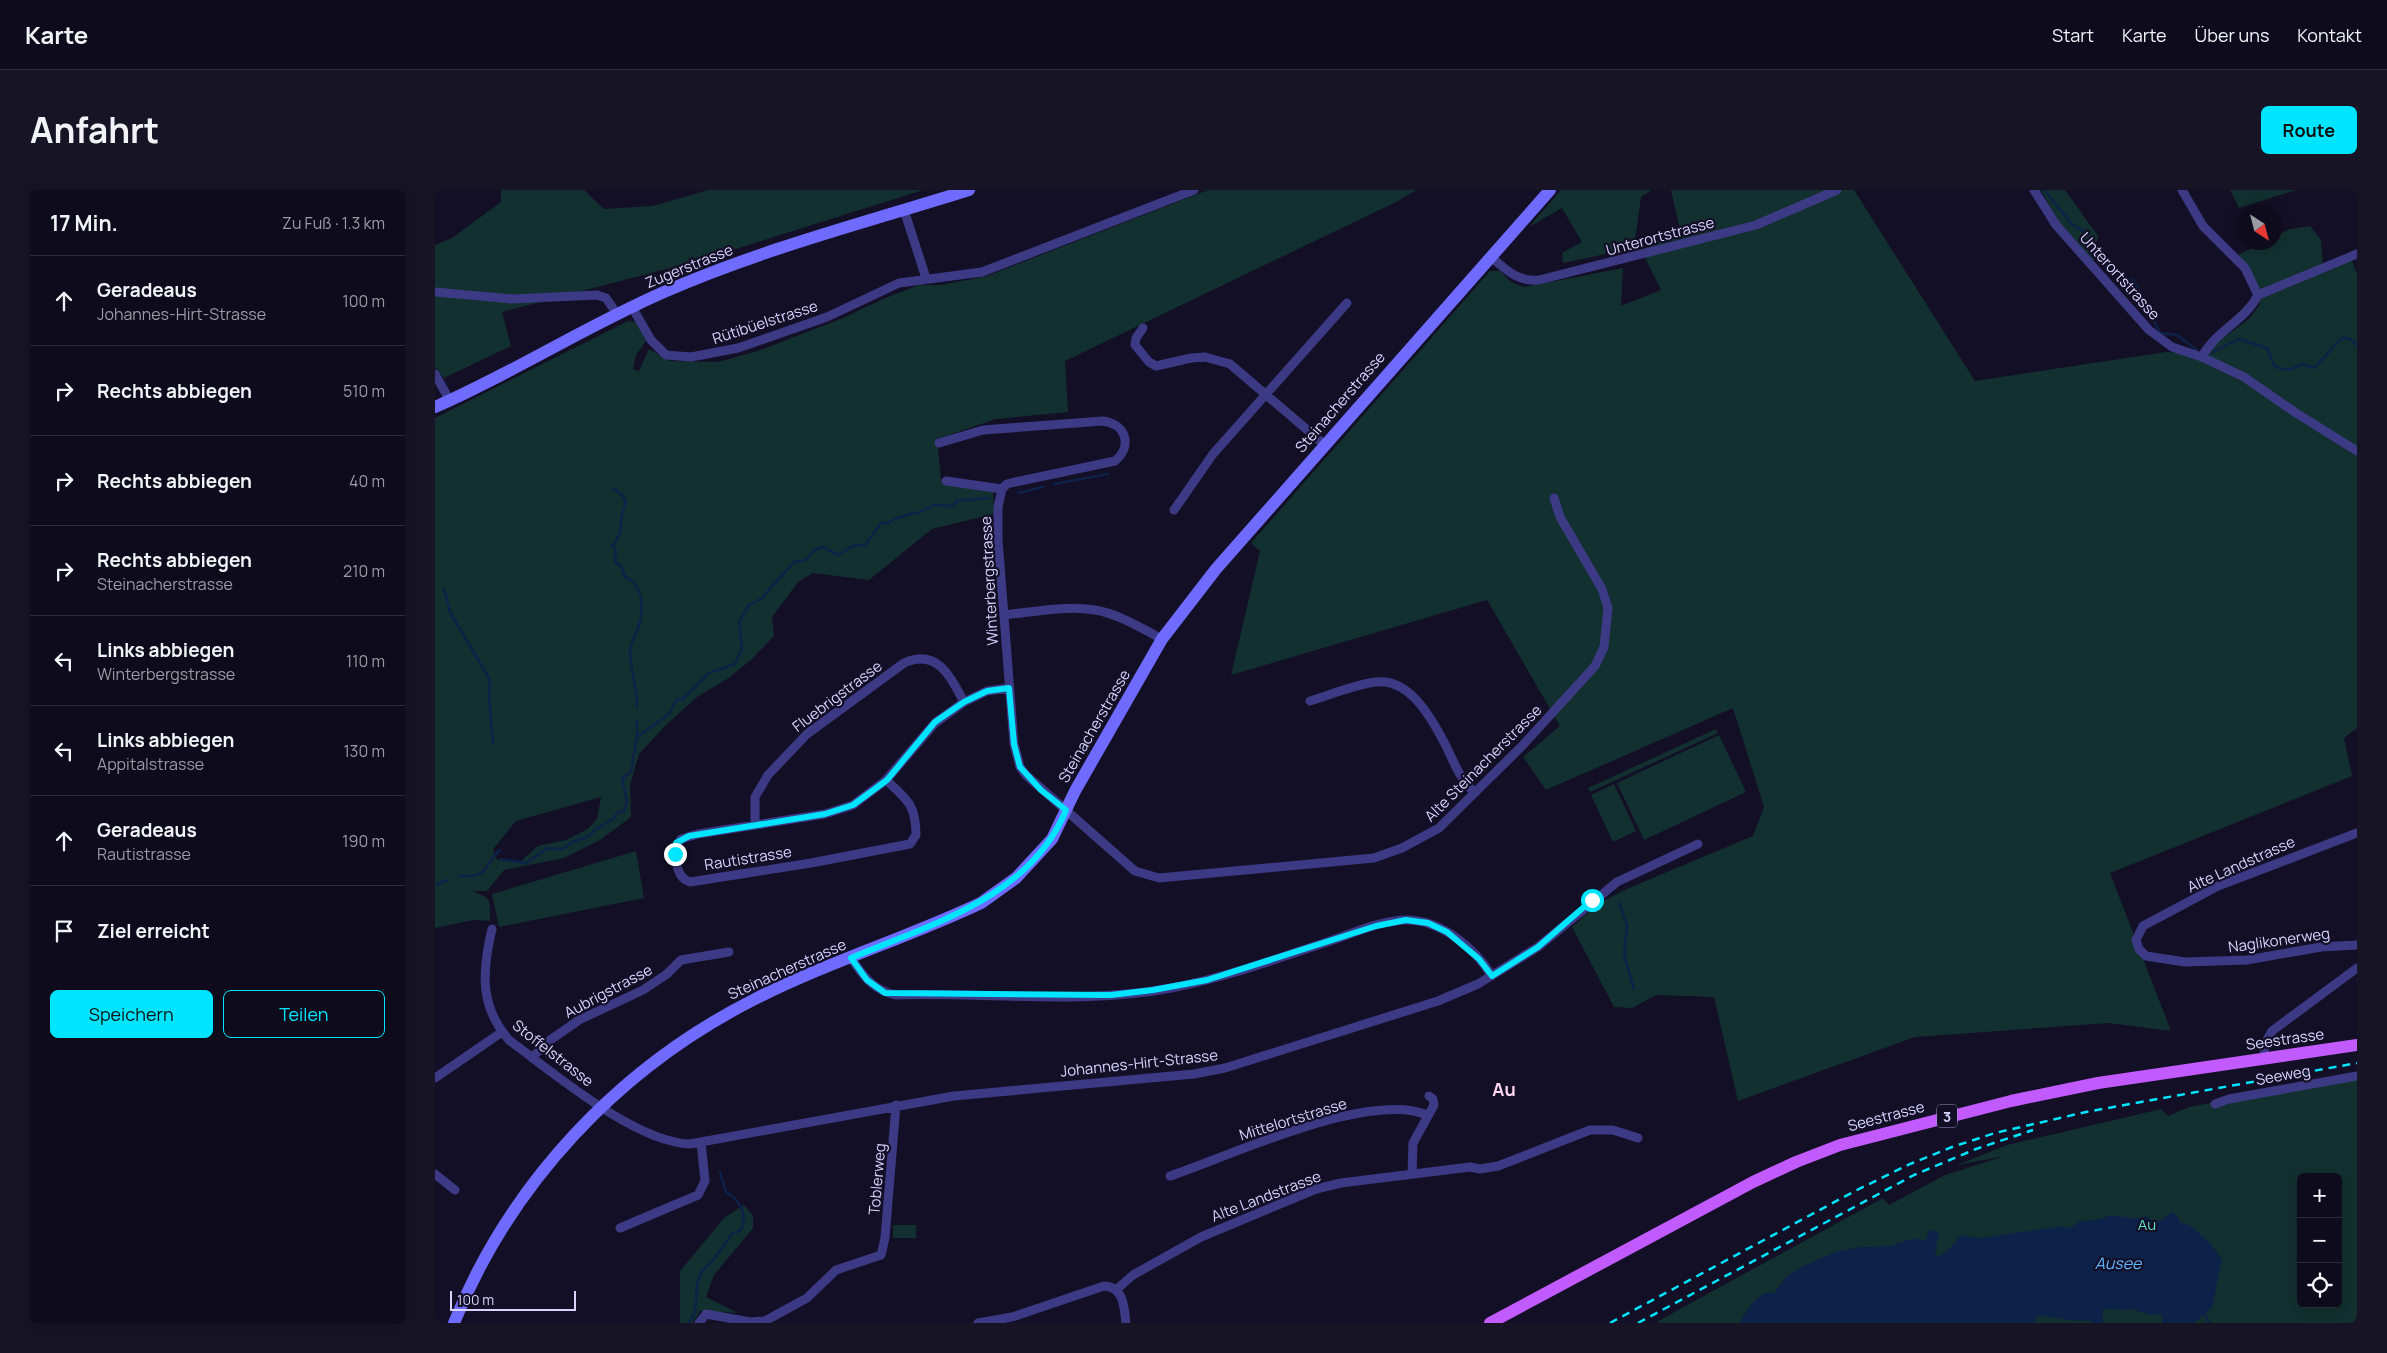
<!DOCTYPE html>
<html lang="de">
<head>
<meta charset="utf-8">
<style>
	body { margin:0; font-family:Manrope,sans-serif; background:#171425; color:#f1f3f6 }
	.controls { position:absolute; right:15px; bottom:15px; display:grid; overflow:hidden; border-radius:8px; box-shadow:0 2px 12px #0003 }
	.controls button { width:45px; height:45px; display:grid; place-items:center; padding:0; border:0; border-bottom:1px solid #2e2b3b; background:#0e0b1c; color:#f1f3f6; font:25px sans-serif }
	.compass { position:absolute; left:1802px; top:15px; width:45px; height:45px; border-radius:50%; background:#0e0b1c; box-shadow:0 2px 12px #0003; rotate:144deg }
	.scale { position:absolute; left:15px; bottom:12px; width:126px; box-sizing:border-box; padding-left:5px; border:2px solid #d9d4ff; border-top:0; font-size:14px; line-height:18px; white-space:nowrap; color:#d9d4ff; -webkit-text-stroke:4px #130f26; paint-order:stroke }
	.stop { position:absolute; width:15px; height:15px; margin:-11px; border:4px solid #00e5ff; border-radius:50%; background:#fff }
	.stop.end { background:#00e5ff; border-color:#fff; box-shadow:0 1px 5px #0008 }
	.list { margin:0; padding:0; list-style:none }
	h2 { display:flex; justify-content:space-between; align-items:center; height:65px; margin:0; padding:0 20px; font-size:21px }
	h2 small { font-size:16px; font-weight:400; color:#9b9ba3 }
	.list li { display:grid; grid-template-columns:32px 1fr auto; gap:15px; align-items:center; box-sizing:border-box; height:90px; padding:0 20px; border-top:1px solid #2e2b3b }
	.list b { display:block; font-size:19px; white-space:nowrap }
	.list p { margin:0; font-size:16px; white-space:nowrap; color:#9b9ba3 }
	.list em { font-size:16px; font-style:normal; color:#9b9ba3 }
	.actions { display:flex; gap:10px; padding:15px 20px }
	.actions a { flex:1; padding:11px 0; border:1px solid #00e5ff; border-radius:8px; text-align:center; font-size:18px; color:#00e5ff }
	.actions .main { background:#00e5ff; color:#111 }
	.icon { flex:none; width:28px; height:28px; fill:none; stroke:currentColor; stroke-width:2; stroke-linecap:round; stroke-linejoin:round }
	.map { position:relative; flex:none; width:1922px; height:1133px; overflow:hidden; border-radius:8px }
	header { display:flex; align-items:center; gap:30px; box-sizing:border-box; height:70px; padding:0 25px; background:#0e0b1c; border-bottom:1px solid #2e2b3b }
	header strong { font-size:24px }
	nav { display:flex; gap:28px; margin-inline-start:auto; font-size:18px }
	.intro { display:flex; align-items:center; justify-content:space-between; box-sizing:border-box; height:120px; padding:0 30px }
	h1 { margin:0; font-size:35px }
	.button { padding:12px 22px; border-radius:8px; background:#00e5ff; color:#111; font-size:18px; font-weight:700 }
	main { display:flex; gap:30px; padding:0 30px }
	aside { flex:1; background:#0e0b1c; border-radius:8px; box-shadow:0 2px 12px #0003 }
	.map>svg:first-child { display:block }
	.green { fill:#12302f; fill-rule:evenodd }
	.water { fill:#0c2248 }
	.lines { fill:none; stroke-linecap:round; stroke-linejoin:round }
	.stream { stroke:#0c2248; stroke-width:2.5 }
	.street { stroke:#3d3a85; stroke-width:9 }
	.secondary { stroke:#6f6bff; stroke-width:12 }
	.primary { stroke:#c25bff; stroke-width:12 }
	.rail { stroke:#00e5ff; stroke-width:2.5; stroke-dasharray:8 6; stroke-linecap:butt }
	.route { stroke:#00e5ff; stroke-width:6 }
	.labels { text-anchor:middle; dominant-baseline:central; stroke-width:4.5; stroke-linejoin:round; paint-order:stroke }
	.shield { fill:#130f26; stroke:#9e99be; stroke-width:1 }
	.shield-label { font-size:14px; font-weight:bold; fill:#d9d4ff }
	.street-label { font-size:15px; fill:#d9d4ff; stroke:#130f26 }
	.park-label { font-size:15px; fill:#5fe0c0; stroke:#130f26 }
	.water-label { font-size:16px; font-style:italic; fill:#62b6ff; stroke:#130f26 }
	.quarter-label { font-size:18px; font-weight:bold; fill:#ffd6f0; stroke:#130f26 }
</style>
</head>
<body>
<header>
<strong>Karte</strong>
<nav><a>Start</a><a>Karte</a><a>Über uns</a><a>Kontakt</a></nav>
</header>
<div class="intro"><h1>Anfahrt</h1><a class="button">Route</a></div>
<main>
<aside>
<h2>17 Min.<small>Zu Fuß · 1.3 km</small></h2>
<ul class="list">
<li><svg class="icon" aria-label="ahead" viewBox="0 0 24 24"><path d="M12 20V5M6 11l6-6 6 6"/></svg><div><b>Geradeaus</b><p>Johannes-Hirt-Strasse</p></div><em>100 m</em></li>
<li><svg class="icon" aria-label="right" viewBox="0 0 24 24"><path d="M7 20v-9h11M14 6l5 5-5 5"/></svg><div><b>Rechts abbiegen</b></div><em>510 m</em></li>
<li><svg class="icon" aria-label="right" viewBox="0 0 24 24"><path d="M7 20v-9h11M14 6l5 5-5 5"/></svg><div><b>Rechts abbiegen</b></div><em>40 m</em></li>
<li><svg class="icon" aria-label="right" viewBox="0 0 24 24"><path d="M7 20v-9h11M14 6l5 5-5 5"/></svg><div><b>Rechts abbiegen</b><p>Steinacherstrasse</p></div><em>210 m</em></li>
<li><svg class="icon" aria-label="left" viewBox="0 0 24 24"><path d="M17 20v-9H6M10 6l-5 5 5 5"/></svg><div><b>Links abbiegen</b><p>Winterbergstrasse</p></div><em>110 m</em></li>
<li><svg class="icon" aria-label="left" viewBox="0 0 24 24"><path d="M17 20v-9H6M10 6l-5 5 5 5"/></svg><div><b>Links abbiegen</b><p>Appitalstrasse</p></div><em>130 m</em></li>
<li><svg class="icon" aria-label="ahead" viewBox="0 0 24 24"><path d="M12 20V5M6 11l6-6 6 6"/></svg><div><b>Geradeaus</b><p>Rautistrasse</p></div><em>190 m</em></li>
<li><svg class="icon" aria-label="arrive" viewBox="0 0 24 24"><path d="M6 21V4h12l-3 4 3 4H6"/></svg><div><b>Ziel erreicht</b></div></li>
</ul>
<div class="actions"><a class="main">Speichern</a><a>Teilen</a></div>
</aside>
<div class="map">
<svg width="1922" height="1133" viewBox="0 0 1922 1133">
	<rect width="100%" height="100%" fill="#130f26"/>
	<path class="green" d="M66,0h83l20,19 48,-3 57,-16h214l-219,69 -202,53 9,34 -67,32 -9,-11v-122l17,-7 49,-36z
		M773,0h208l-20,12 -331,159 3,51 -72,7 -59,20 4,40 52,11 1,24 -62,15 -63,51 -56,-7 -15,9 -26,35 2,19 -23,24 -24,19 -30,18 -31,28 -27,29 -9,31 1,32 -31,23 -36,18 -60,12 -17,21h-15c20,8 18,7 18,30l-17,-1 -38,8v-510l193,-97 9,1 9,19 -10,14 -3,14 6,2 10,-22 21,12 48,1 43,-12 82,-32 40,-19 36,-14h22l46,-9zM166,607l-4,22 -9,10 -22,11 -28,6 -17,15 -24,-1 -4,-11 23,-28z
		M1126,0h91l-11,7 -7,51 -71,15 -1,-10 20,-11 -20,-34 -33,19z
		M1236,0h183l121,191 191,-29 43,1 2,-6 38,-28 11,-15 -2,-9 -24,-38 28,-14 13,-1v-6l15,-7 20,-3 11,14 2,27 27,-11 7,18v454l-13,10 8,38 -242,97 61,158 -62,-8 -194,14 -177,64 -24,-104 -58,-2 -24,13 -18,-1 -42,-80 27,-24 30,-15 124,-52 11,-29 -31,-99 -187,82 -23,-33 37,-31 -73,-126 -256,75 29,-124 -9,-8 239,-272h10l11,11 13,5 99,-19 -2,38 40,-16 -20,-40 39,-20z
		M1606,0h24l33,46 -5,29 -34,-42z
		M1795,0h66l-57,18z
		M1281,539l2,4 -128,59 -2,-4z
		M1284,545l27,57 -102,48 -27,-57z
		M1179,594l22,47 -23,11 -22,-47z
		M201,661l8,47 -145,29 -7,-33z
		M1922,886v247h-698l-1,-2 225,-123 6,7 56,-30 60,-19 -48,9 50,-20 154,-36 7,7 21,-9zM1866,987h37v127h-37z
		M309,1015l9,11v12l-39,47 -8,22 32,16 -38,-2 -7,12h-13v-52l44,-53z
		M458,1035h23v13h-23z"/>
	<path class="water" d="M1737,1022l5,3 3,7 11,4 19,17 12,17 -10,48 -18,15h-32v-9l-12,1 -15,-5 -32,-1v14h-11l-2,-3c-8,3 -40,-3 -52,-5l-4,8h-294c7,-13 17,-33 34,-30l13,-17 12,-8 36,-16 26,-5 29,-1 24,-8 12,3 2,-8 4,-3 7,3 -4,22 5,1 9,-7 12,-14 19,3 82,-12 9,2 9,-7 17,-1 12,-4h9l18,3 9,-3 11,6 6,-2z"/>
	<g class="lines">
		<path class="stream" d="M1609,0l28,34 20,13c0,29 18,34 42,44l26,52 17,2 20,15
			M1778,162l26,-13 28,9 8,19 14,3 14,-6 11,4 28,-30 8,1 7,6
			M619,294l54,-10
			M178,298c21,14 9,16 8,33 -1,12 -1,16 -9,25l4,4 -1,12 6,4 4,11c19,7 19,34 13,51 -3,9 -8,15 -8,25 1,18 7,36 7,54
			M583,303l25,-6
			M9,398l6,24 40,68 -1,17 4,46
			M202,547l32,-23 8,-15h6l26,-26 26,-9 7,-15 -3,-27 10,-17 13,-7 32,-36 12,-2 8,-10 8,-3 17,8 13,-9 13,-1 17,-23 5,2 9,-6 24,-6 14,-7 18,1 5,-5 32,-3
			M66,669l25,4 22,-15 15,1 11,-8 14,-4 7,-7 18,-11 5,-7 6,-1 3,-10 -5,-22 9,-8 6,-34v-17
			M24,686c33,1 21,-8 41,-26
			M0,695l12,-5
			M1184,713l8,22 -3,30 10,34
			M1770,1124l4,9
			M254,1133l6,-10 2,-28 5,-14 11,-11 20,-27 7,-2c9,-14 0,-31 -14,-39l-6,-20"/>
		<path class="street" d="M1599,0l22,35 93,105 23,17 30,10 42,20 52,36 61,38
			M1747,0l21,36 42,42 13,27c-13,26 -43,36 -56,62
			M469,20l22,68
			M1056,67c15,13 27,25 48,23l217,-55 81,-35
			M0,102l77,7 85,-4 9,3 11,16
			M1823,105l99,-41
			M197,117l19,33 15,15 25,2 47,-9 89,-31 72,-34 83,-11 212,-82
			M708,138l-7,10 -1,7 14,17 7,4 35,-8 14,-1 25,7 95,81
			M0,184l15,27
			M504,253l44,-13 120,-9c23,3 30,25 12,40l-100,21 -8,2 -5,5 -4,18v33l16,204 6,23 6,8 109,96 24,7 215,-20 28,-10 37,-20 83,-82 73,-80 9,-19 4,-39 -6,-19 -42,-72 -6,-19
			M511,291l56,8
			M739,320l39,-56 134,-151
			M569,425c29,-3 62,-10 91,-5 24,4 46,18 67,29
			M875,511c20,-6 46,-17 66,-19 34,-4 56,37 69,62 9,18 15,36 30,49
			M451,590c21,19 30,25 30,55l-6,9 -99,19 -121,19c-14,-4 -14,-22 -15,-34l6,-9 17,-5 127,-20 28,-9 33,-25 49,-57 29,-21 23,-11 22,-3
			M320,635v-28l13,-22 39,-41 97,-71c33,-15 46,13 60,39
			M1922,643l-139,53 -75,40 -7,14 3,9 7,7 39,6 62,-2 74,-13 36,-2
			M57,739c-10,42 -13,78 18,112 45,33 125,101 180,103l264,-48 240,-22 31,-6 213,-67 40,-17 60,-37 79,-65 81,-38
			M416,768c12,18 23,33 45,37 91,-3 185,10 275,-7 53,-10 105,-29 156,-46 25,-8 53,-22 80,-22 34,0 68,28 85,56
			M97,868l14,-15 33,-23 64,-30 24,-16 14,-14 48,-8
			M1829,868l1,-14 7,-13 85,-63
			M0,888l67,-46
			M1780,914l14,-5 128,-23
			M0,984l20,16
			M977,984l1,-31 21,-38 -1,-6 -4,-3
			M735,986c60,-20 199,-86 257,-61
			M185,1038l78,-33 7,-14 -4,-39
			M681,1100l17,-15 68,-38 115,-48 25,-6 129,-16 10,2 18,-3 92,-36h23l25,8
			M264,1133l7,-9 44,8 15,-1 42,-23 29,-28 45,-15 4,-17 11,-133
			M543,1133l34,-6 92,-31c20,1 20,21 22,37"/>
		<path class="secondary" d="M0,217c78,-34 151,-81 229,-115 98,-43 203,-70 305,-102
			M19,1133c57,-141 166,-256 301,-324 73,-37 152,-61 226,-96l35,-25 36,-39 23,-48 87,-152 54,-70 334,-379"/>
		<path class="primary" d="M1055,1133l263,-141 43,-20 44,-17 171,-44 87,-18 259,-38"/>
		<path class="rail" d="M1175,1133l245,-132 55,-27 42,-17 43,-14 91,-21 271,-49
			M1203,1133l276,-148 62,-26 57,-19"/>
	</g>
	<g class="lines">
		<path class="route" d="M240,664l1,-11 13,-7 136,-22 28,-9 34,-25 48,-58 29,-20 23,-11 22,-3 5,56 6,23 21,23 25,20c-36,88 -135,114 -215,148l16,22 18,13 226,2 42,-5 54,-10 169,-54 30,-6 22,3 19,9 32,27 13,17 46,-29 54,-47"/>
	</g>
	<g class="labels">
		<rect class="shield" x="1502" y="914.5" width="20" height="23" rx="4"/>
		<g class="shield-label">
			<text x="1512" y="926">3</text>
		</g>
		<g class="street-label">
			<text transform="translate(1225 46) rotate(-15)">Unterortstrasse</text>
			<text transform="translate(254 76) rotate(-22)">Zugerstrasse</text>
			<text transform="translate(1685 86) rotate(48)">Unterortstrasse</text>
			<text transform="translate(330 132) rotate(-18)">Rütibüelstrasse</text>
			<text transform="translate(905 212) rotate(-49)">Steinacherstrasse</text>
			<text transform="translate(554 391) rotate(-93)">Winterbergstrasse</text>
			<text transform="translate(402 506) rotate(-37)">Fluebrigstrasse</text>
			<text transform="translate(659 536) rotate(-60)">Steinacherstrasse</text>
			<text transform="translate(1048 573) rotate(-45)">Alte Steinacherstrasse</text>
			<text transform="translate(313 668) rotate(-9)">Rautistrasse</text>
			<text transform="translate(1806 674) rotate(-24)">Alte Landstrasse</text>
			<text transform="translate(1844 750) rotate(-8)">Naglikonerweg</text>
			<text transform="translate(352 779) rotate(-24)">Steinacherstrasse</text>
			<text transform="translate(173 801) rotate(-28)">Aubrigstrasse</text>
			<text transform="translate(1850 849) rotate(-8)">Seestrasse</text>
			<text transform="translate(118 863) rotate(38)">Stoffelstrasse</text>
			<text transform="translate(704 873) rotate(-6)">Johannes-Hirt-Strasse</text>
			<text transform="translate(1848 885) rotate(-10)">Seeweg</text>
			<text transform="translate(1451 926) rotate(-15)">Seestrasse</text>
			<text transform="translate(858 929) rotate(-17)">Mittelortstrasse</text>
			<text transform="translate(442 989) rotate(-85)">Toblerweg</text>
			<text transform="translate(831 1006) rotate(-21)">Alte Landstrasse</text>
		</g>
		<g class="park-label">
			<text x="1712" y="1034">Au</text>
		</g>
		<g class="water-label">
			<text x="1683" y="1073">Ausee</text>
		</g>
		<g class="quarter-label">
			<text x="1069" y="899">Au</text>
		</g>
	</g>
</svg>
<div class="controls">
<button>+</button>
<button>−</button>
<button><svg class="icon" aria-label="locate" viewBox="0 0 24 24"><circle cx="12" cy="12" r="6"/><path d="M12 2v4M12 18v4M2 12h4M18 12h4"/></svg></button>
</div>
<svg class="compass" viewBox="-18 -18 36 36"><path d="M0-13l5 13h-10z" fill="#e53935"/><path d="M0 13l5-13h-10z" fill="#9b9ba3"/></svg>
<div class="scale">100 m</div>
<div class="stop" style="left:1157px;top:710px"></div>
<div class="stop end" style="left:240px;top:664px"></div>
</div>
</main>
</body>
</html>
